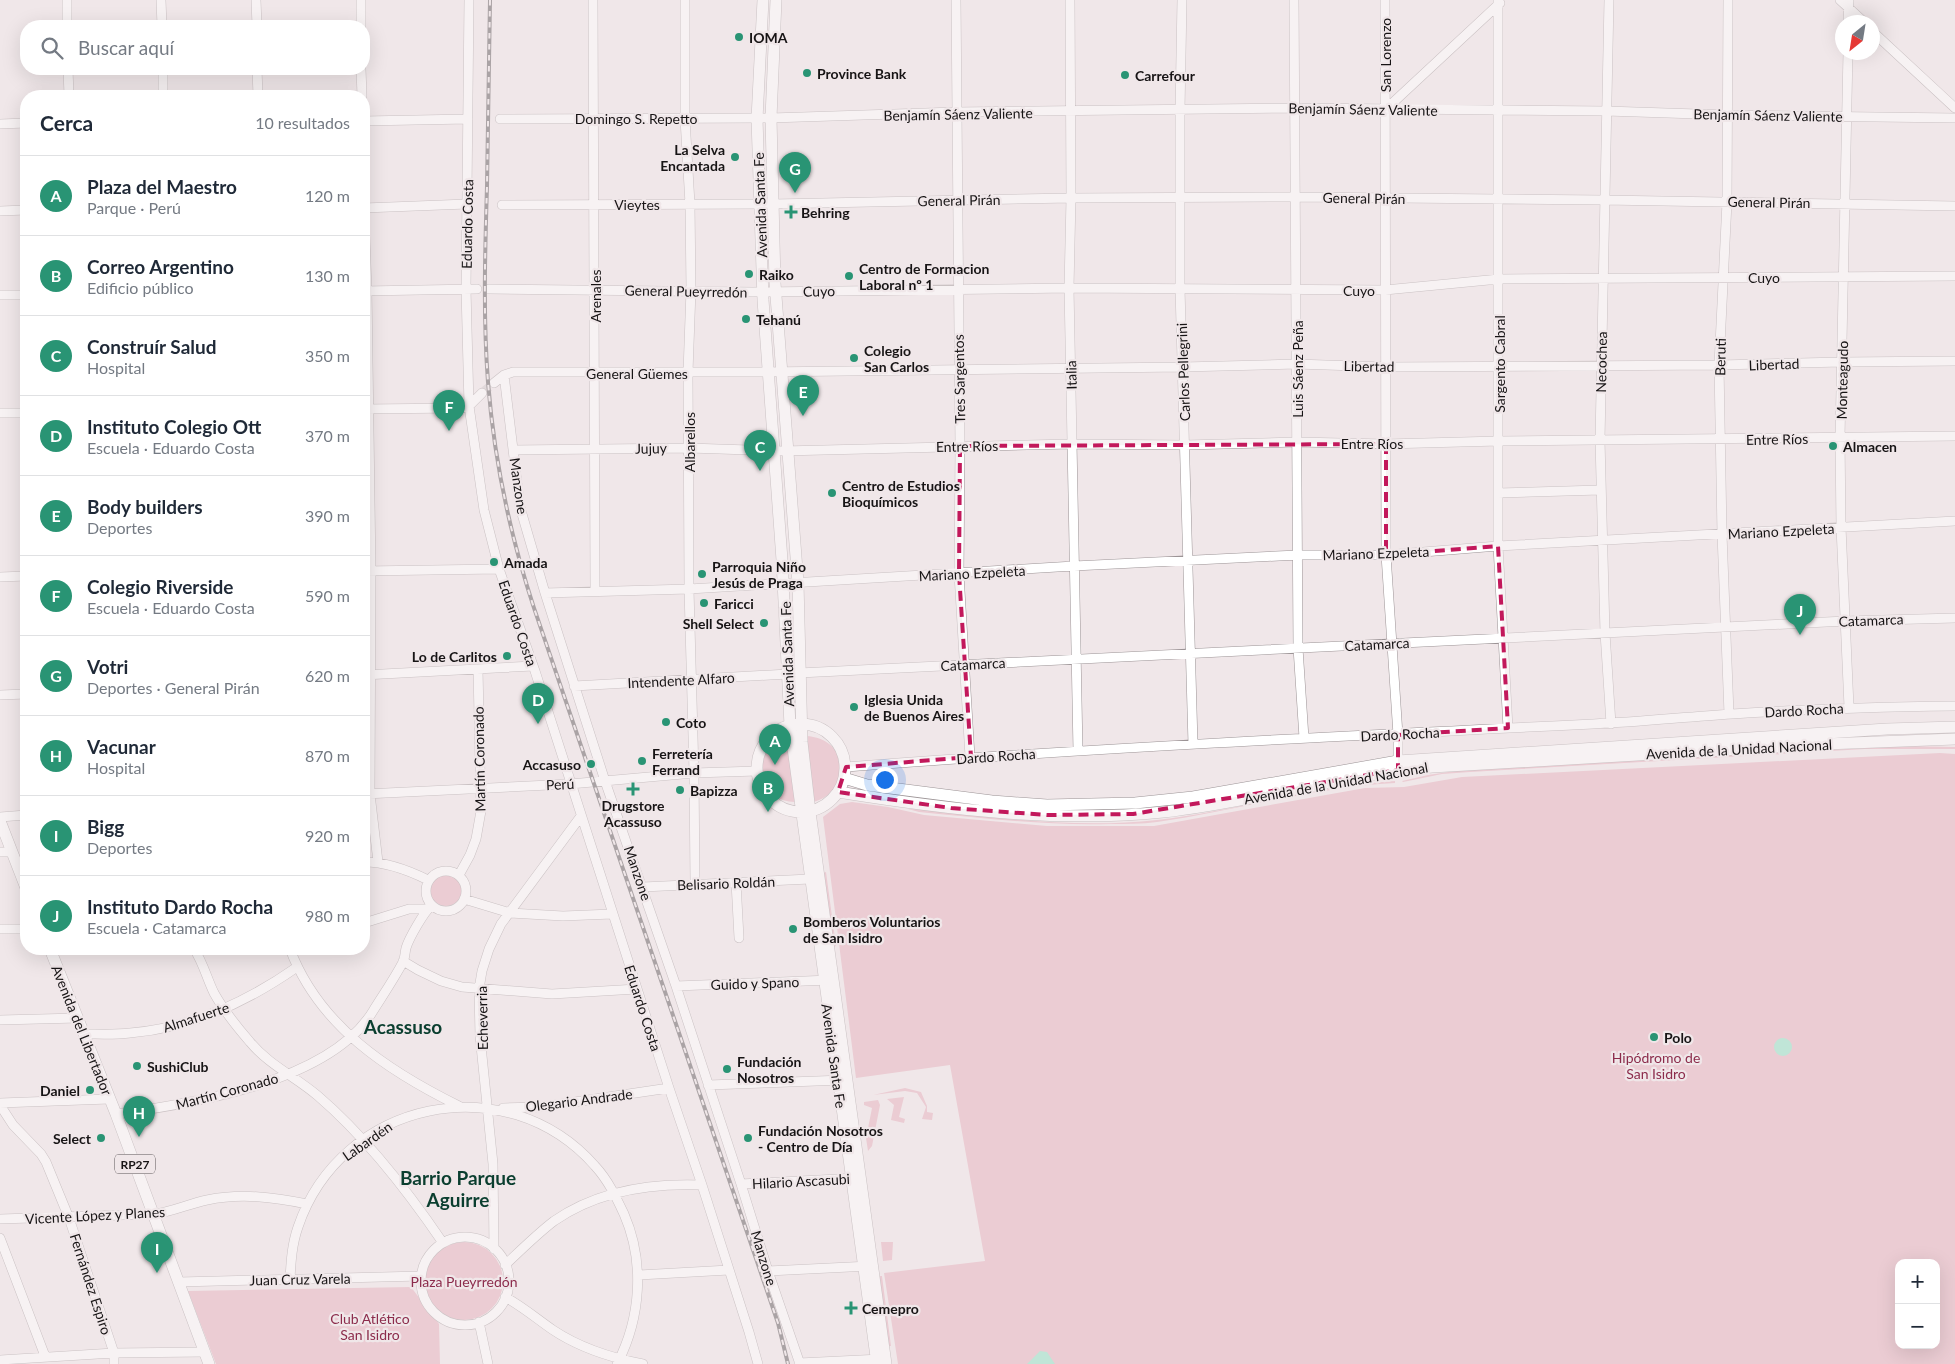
<!DOCTYPE html>
<html lang="es">
<head>
<meta charset="utf-8">
<style>
	body { margin:0; font-family:Lato,sans-serif; background:#f2f2f3; color:#1f2937 }
	.controls { position:absolute; right:15px; bottom:15px; display:grid; overflow:hidden; border-radius:10px; box-shadow:0 5px 20px #0002 }
	.controls button { width:45px; height:45px; display:grid; place-items:center; padding:0; border:0; border-bottom:1px solid #e0e1e3; background:#fff; color:#1f2937; font:25px sans-serif }
	.compass { position:absolute; left:1835px; top:15px; width:45px; height:45px; border-radius:50%; background:#fff; box-shadow:0 5px 20px #0002; rotate:210deg }
	.you { position:absolute; left:884px; top:779px; width:18px; height:18px; margin:-12px; border:4px solid #fff; border-radius:50%; background:#1a73e8; box-shadow:0 0 0 8px #1a73e833 }
	.badge { display:grid; place-items:center; width:32px; height:32px; border-radius:50%; background:#299474; color:#fff; font-size:16px; font-weight:700 }
	.pin { position:absolute; translate:-50% -41px; filter:drop-shadow(0 1px 2px #0008) }
	.pin::after { content:''; position:absolute; top:26px; width:18px; height:15px; background:inherit; clip-path:polygon(0 0,100% 0,50% 100%) }
	.list { margin:0; padding:0; list-style:none }
	h2 { display:flex; justify-content:space-between; align-items:center; height:65px; margin:0; padding:0 20px; font-size:21px }
	h2 small { font-size:16px; font-weight:400; color:#747a83 }
	.list li { display:grid; grid-template-columns:32px 1fr auto; gap:15px; align-items:center; box-sizing:border-box; height:80px; padding:0 20px; border-top:1px solid #e0e1e3 }
	.list b { display:block; font-size:19px; white-space:nowrap }
	.list p { margin:0; font-size:16px; white-space:nowrap; color:#747a83 }
	.list em { font-size:16px; font-style:normal; color:#747a83 }
	.icon { flex:none; width:28px; height:28px; fill:none; stroke:currentColor; stroke-width:2; stroke-linecap:round; stroke-linejoin:round }
	.map { position:relative; flex:none; width:1955px; height:1364px; overflow:hidden }
	.search { position:absolute; background:#fff; box-shadow:0 5px 20px #0002; left:20px; top:20px; width:350px; height:55px; display:flex; align-items:center; gap:12px; box-sizing:border-box; padding:0 18px; border-radius:20px; color:#747a83; font-size:19px }
	.panel { position:absolute; background:#fff; box-shadow:0 5px 20px #0002; left:20px; top:90px; width:350px; height:865px; border-radius:20px }
	.map>svg:first-child { display:block }
	.green { fill:#e4abb8; fill-rule:evenodd }
	.water { fill:#85e2c0 }
	.lines { fill:none; stroke-linecap:round; stroke-linejoin:round }
	.minor-tunnel { stroke:#cfc7c9; stroke-width:9; stroke-dasharray:9 4.5; stroke-linecap:butt }
	.minor-casing { stroke:#9c9496; stroke-width:10 }
	.major-casing { stroke:#9c9496; stroke-width:12 }
	.minor { stroke:#fff; stroke-width:9 }
	.major { stroke:#fff; stroke-width:11 }
	.rail-casing { stroke:#565153; stroke-width:4 }
	.rail { stroke:#f0e7e9; stroke-width:2; stroke-dasharray:5.5; stroke-linecap:butt }
	.marked { fill:none; stroke:#c2185b; stroke-width:4; stroke-dasharray:10 6; stroke-linejoin:round }
	.poi-dot { fill:#299474; stroke:#f0e7e9; stroke-width:2 }
	.labels { text-anchor:middle; dominant-baseline:central; stroke-width:4.5; stroke-linejoin:round; paint-order:stroke }
	.shield { fill:#f0e7e9; stroke:#585355; stroke-width:1 }
	.shield-label { font-size:12px; font-weight:bold; fill:#171415 }
	.poi-label { font-size:14px; font-weight:bold; fill:#171415; stroke:#f0e7e9; text-anchor:start }
	.street-label { font-size:14px; fill:#171415; stroke:#f0e7e9 }
	.park-label { font-size:14px; fill:#8c2c4c; stroke:#f0e7e9 }
	.district-label { font-size:19px; font-weight:bold; fill:#0a3e2f; stroke:#f0e7e9 }
</style>
</head>
<body>
<div class="map">
<svg width="1955" height="1364" viewBox="0 0 1955 1364">
	<rect width="100%" height="100%" fill="#f0e7e9"/>
	<path class="green" d="M787,735l8,67c-43,-1 -50,-56 -8,-67z
		M806,736c43,2 49,55 7,66z
		M1905,746l50,1v2h-90l-395,23 -28,2 -34,7 -5,1 -1,-1 26,-6 41,-6z
		M1940,753l15,1v610h-1057l-14,-91 101,-12 -35,-196 -94,13 -33,-261 17,-13 12,-2 36,5 36,8 123,11h107l211,-38 39,-1 58,-10zM1899,1263h37v82h-37z
		M1395,781v2c-80,4 -159,28 -238,39 -15,2 -31,2 -46,2 -64,2 -128,-6 -192,-12l-11,-3c30,1 60,6 90,9 53,5 106,8 159,2 80,-9 158,-34 238,-39z
		M826,872l10,74 -3,1 -10,-74z
		M430 890a16 16 0 1 1 32 0a16 16 0 1 1-32 0Z
		M905,1088l16,4 6,14v6l6,1 -1,7 -10,-1 4,-12 -9,-14 -12,-2 -32,4z
		M904,1097l-5,20 6,2 -1,4 -13,-3 3,-15 -7,-6z
		M878,1100l2,5 -8,41 -4,5 -2,-13 6,-30 -8,-3v-3z
		M893,1242l-1,18 -9,1 -2,-19z
		M425 1281a39 39 0 1 1 78 0a39 39 0 1 1-78 0Z
		M879,1276h3l9,70h-3z
		M411,1287l28,37 1,40h-224l-28,-73z"/>
	<path class="water" d="M1774 1047a9 9 0 1 1 18 0a9 9 0 1 1-18 0Z
		M1040,1351l7,1 8,12h-28z"/>
	<g class="lines">
		<path class="minor-tunnel" d="M482,393l12,-10"/>
		<defs>
			<path id="minor" d="M67,0v26
				M161,0l1,26
				M256,0l1,26
				M361,0v26
				M469,0l-3,289 3,117 15,104 15,59 36,102 134,417 33,97 47,147 9,32
				M593,0l2,591
				M685,0v119l5,85 1,86 -3,82 1,217 5,184 1,110
				M956,0l4,446 -1,128 11,183
				M1070,0l1,198 -2,90 9,463
				M1182,0l-2,110v179l13,455
				M1294,0l4,648 6,90
				M1385,0l1,555 12,180v32
				M1498,0v546l10,182
				M1609,0l-9,440 5,193 6,91
				M1728,0l-1,202 -8,163 3,169 7,180
				M1840,0l24,22
				M1848,22l1,-22
				M1872,31l83,77
				M1848,52l-8,386 1,89 8,180
				M68,69l1,27
				M163,69v27
				M257,69l1,27
				M361,69l1,27
				M1385,110l115,-107
				M500,119l271,-1 185,-6 339,-4 311,3 122,4 227,3
				M364,121l104,-2
				M0,124l26,-1
				M502,205l271,-1 298,-6 224,-1 309,3 351,6
				M364,208l103,-4
				M364,209l3,82 4,280 -1,223 8,68
				M0,211l26,-1
				M489,289l264,3 316,-4 316,2 114,-11 456,-3
				M364,291l113,-2
				M0,295h26
				M504,375l16,132 25,86 60,188 71,205 65,198 27,87 32,93
				M494,383l10,-8 9,-3h246l424,-5 113,-3 90,3 333,-2 123,-3 113,-1
				M364,409l98,-1 7,-2 13,-13
				M0,413h26
				M513,450l176,-2 94,3 289,-7 113,1 112,-3 89,2 113,-3 456,-5
				M1498,493l102,-3
				M364,571l135,-2
				M0,577l26,-1
				M545,593l144,-4 385,-23 224,-11h88l112,-9 457,-25
				M799,673l1047,-52 109,-3
				M364,675l169,-9
				M574,686l214,-12
				M0,695l26,-1
				M846,767c248,-19 497,-31 747,-43 46,-2 92,-7 139,-10 74,-5 148,-7 223,-8
				M365,794l205,-10 124,-11 63,-2
				M0,817l26,-2
				M0,852h12
				M16,862l10,1
				M364,862c23,0 44,8 64,18
				M426 891a20 20 0 1 1 40 0a20 20 0 1 1-40 0Z
				M459,875l11,-20 6,-16 5,-28 -3,-142
				M736,882l3,56
				M643,887l167,-8
				M464,899l46,14 53,3 49,-2
				M364,923l45,-14h19
				M0,929h26
				M194,949c9,13 13,30 20,44 10,18 23,34 36,49 19,23 46,35 68,54 49,42 89,94 125,147
				M290,949c29,77 98,122 169,157
				M403,961l15,9 23,11 21,6 90,7 85,-5
				M676,986l154,-6
				M0,1020l78,-2
				M84,1034c15,0 31,1 46,-1 62,-5 117,-31 167,-66
				M708,1085l136,-5
				M0,1103l109,-4
				M0,1105l13,20 28,29 5,8 23,56 45,135v11
				M503,1108l38,-1 128,-19
				M116,1114c76,-10 214,-32 257,-103 10,-16 21,-32 30,-49 2,-4 2,-10 3,-14 3,-10 18,-36 25,-42
				M741,1184l116,-6
				M0,1219l154,-5c18,-2 34,-10 53,-14 34,-7 66,-3 100,4
				M421 1281a44 44 0 1 1 88 0a44 44 0 1 1-88 0Z
				M0,1238l45,118
				M494,1249l-1,-85 -13,-128 -1,-47 3,-18 7,-22 12,-25 80,-108
				M505,1265c16,-15 32,-31 49,-44 43,-30 97,-38 148,-36
				M768,1271l102,-5
				M639,1275l90,-5
				M290,1279c1,-18 2,-35 8,-52 43,-127 208,-162 297,-61 13,14 21,31 29,48 21,48 17,104 -7,150
				M179,1282l242,-6
				M505,1297c17,9 32,22 48,33 27,18 59,28 90,34
				M479,1322l9,42
				M0,1360l114,-7 91,-1
				M799,1363l82,-4"/>
			<path id="major" d="M763,0l-6,119 6,181 19,260 8,166 87,638
				M776,0l-5,118 4,165 23,300 4,159 8,70 76,552
				M757 768a44 44 0 1 1 88 0a44 44 0 1 1-88 0Z
				M844,778l23,7 125,16 55,4 88,-2 58,-6 205,-36 489,-32 68,-2
				M838,792c107,17 217,31 325,20 90,-10 178,-37 269,-45l393,-23 130,-5
				M0,821l26,67
				M50,949l66,165 93,250"/>
		</defs>
		<use href="#minor" class="minor-casing"/>
		<use href="#major" class="major-casing"/>
		<use href="#minor" class="minor"/>
		<use href="#major" class="major"/>
		<defs>
			<path id="rail" d="M490,0c-1,62 -2,124 -3,186 -2,65 -4,131 1,196 6,77 22,153 46,226l244,715 10,41"/>
		</defs>
		<use href="#rail" class="rail-casing"/>
		<use href="#rail" class="rail"/>
	</g>
	<path d="M0 0H1955V1364H0ZM1386,444v111l112,-9 10,182 -110,7v35l-265,44 -86,1 -96,-7 -113,-16 8,-25 125,-10 -12,-183 1,-128z" fill="#f0e7e9" fill-opacity=".55" fill-rule="evenodd"/>
	<path class="marked" d="M1386,444v111l112,-9 10,182 -110,7v35l-265,44 -86,1 -96,-7 -113,-16 8,-25 125,-10 -12,-183 1,-128z"/>
	<g class="poi-dot">
		<circle cx="739" cy="37" r="5"/>
		<circle cx="807" cy="73" r="5"/>
		<circle cx="1125" cy="75" r="5"/>
		<circle cx="735" cy="157" r="5"/>
		<path d="M788.5 204.5h5v5h5v5h-5v5h-5v-5h-5v-5h5z"/>
		<circle cx="749" cy="274" r="5"/>
		<circle cx="849" cy="276" r="5"/>
		<circle cx="746" cy="319" r="5"/>
		<circle cx="854" cy="358" r="5"/>
		<circle cx="1833" cy="446" r="5"/>
		<circle cx="832" cy="493" r="5"/>
		<circle cx="494" cy="562" r="5"/>
		<circle cx="702" cy="574" r="5"/>
		<circle cx="704" cy="603" r="5"/>
		<circle cx="764" cy="623" r="5"/>
		<circle cx="507" cy="656" r="5"/>
		<circle cx="854" cy="707" r="5"/>
		<circle cx="666" cy="722" r="5"/>
		<circle cx="642" cy="761" r="5"/>
		<circle cx="591" cy="764" r="5"/>
		<path d="M630.5 781.5h5v5h5v5h-5v5h-5v-5h-5v-5h5z"/>
		<circle cx="680" cy="790" r="5"/>
		<circle cx="793" cy="929" r="5"/>
		<circle cx="1654" cy="1037" r="5"/>
		<circle cx="137" cy="1066" r="5"/>
		<circle cx="727" cy="1069" r="5"/>
		<circle cx="90" cy="1090" r="5"/>
		<circle cx="101" cy="1138" r="5"/>
		<circle cx="748" cy="1138" r="5"/>
		<path d="M848.5 1300.5h5v5h5v5h-5v5h-5v-5h-5v-5h5z"/>
	</g>
	<g class="labels">
		<rect class="shield" x="115" y="1154.5" width="40" height="19" rx="4"/>
		<g class="shield-label">
			<text x="135" y="1164">RP27</text>
		</g>
		<g class="poi-label">
			<text x="749" y="37">IOMA</text>
			<text x="817" y="73">Province Bank</text>
			<text x="1135" y="75">Carrefour</text>
			<text x="725" y="149" text-anchor="end">La Selva<tspan x="725" dy="16">Encantada</tspan></text>
			<text x="801" y="212">Behring</text>
			<text x="859" y="268">Centro de Formacion<tspan x="859" dy="16">Laboral nº 1</tspan></text>
			<text x="759" y="274">Raiko</text>
			<text x="756" y="319">Tehanú</text>
			<text x="864" y="350">Colegio<tspan x="864" dy="16">San Carlos</tspan></text>
			<text x="1843" y="446">Almacen</text>
			<text x="842" y="485">Centro de Estudios<tspan x="842" dy="16">Bioquímicos</tspan></text>
			<text x="504" y="562">Amada</text>
			<text x="712" y="566">Parroquia Niño<tspan x="712" dy="16">Jesús de Praga</tspan></text>
			<text x="714" y="603">Faricci</text>
			<text x="754" y="623" text-anchor="end">Shell Select</text>
			<text x="497" y="656" text-anchor="end">Lo de Carlitos</text>
			<text x="864" y="699">Iglesia Unida<tspan x="864" dy="16">de Buenos Aires</tspan></text>
			<text x="676" y="722">Coto</text>
			<text x="652" y="753">Ferretería<tspan x="652" dy="16">Ferrand</tspan></text>
			<text x="581" y="764" text-anchor="end">Accasuso</text>
			<text x="690" y="790">Bapizza</text>
			<text x="633" y="805" text-anchor="middle">Drugstore<tspan x="633" dy="16">Acassuso</tspan></text>
			<text x="803" y="921">Bomberos Voluntarios<tspan x="803" dy="16">de San Isidro</tspan></text>
			<text x="1664" y="1037">Polo</text>
			<text x="737" y="1061">Fundación<tspan x="737" dy="16">Nosotros</tspan></text>
			<text x="147" y="1066">SushiClub</text>
			<text x="80" y="1090" text-anchor="end">Daniel</text>
			<text x="758" y="1130">Fundación Nosotros<tspan x="758" dy="16">- Centro de Día</tspan></text>
			<text x="91" y="1138" text-anchor="end">Select</text>
			<text x="862" y="1308">Cemepro</text>
		</g>
		<g class="street-label">
			<text transform="translate(1385 55) rotate(-90)">San Lorenzo</text>
			<text transform="translate(1363 109) rotate(1)">Benjamín Sáenz Valiente</text>
			<text transform="translate(958 114) rotate(-1)">Benjamín Sáenz Valiente</text>
			<text transform="translate(1768 115) rotate(1)">Benjamín Sáenz Valiente</text>
			<text x="636" y="118">Domingo S. Repetto</text>
			<text transform="translate(1364 198) rotate(1)">General Pirán</text>
			<text transform="translate(959 200) rotate(-1)">General Pirán</text>
			<text transform="translate(1769 202) rotate(1)">General Pirán</text>
			<text x="637" y="204">Vieytes</text>
			<text transform="translate(760 205) rotate(-92)">Avenida Santa Fe</text>
			<text transform="translate(467 224) rotate(-89)">Eduardo Costa</text>
			<text x="1764" y="277">Cuyo</text>
			<text x="1359" y="290">Cuyo</text>
			<text transform="translate(686 291) rotate(1)">General Pueyrredón</text>
			<text transform="translate(819 291) rotate(-1)">Cuyo</text>
			<text transform="translate(595 296) rotate(-90)">Arenales</text>
			<text transform="translate(1720 357) rotate(-89)">Beruti</text>
			<text transform="translate(1601 362) rotate(-89)">Necochea</text>
			<text transform="translate(1499 364) rotate(-90)">Sargento Cabral</text>
			<text transform="translate(1774 364) rotate(-2)">Libertad</text>
			<text transform="translate(1369 366) rotate(1)">Libertad</text>
			<text transform="translate(1297 369) rotate(-90)">Luis Sáenz Peña</text>
			<text transform="translate(1183 372) rotate(-92)">Carlos Pellegrini</text>
			<text x="637" y="373">General Güemes</text>
			<text transform="translate(1071 375) rotate(-91)">Italia</text>
			<text transform="translate(959 379) rotate(-91)">Tres Sargentos</text>
			<text transform="translate(1842 380) rotate(-89)">Monteagudo</text>
			<text transform="translate(1777 439) rotate(-1)">Entre Ríos</text>
			<text transform="translate(689 442) rotate(-90)">Albarellos</text>
			<text x="1372" y="443">Entre Ríos</text>
			<text transform="translate(967 446) rotate(-1)">Entre Ríos</text>
			<text transform="translate(651 448) rotate(-1)">Jujuy</text>
			<text transform="translate(519 486) rotate(82)">Manzone</text>
			<text transform="translate(1781 531) rotate(-3)">Mariano Ezpeleta</text>
			<text transform="translate(1376 553) rotate(-2)">Mariano Ezpeleta</text>
			<text transform="translate(972 573) rotate(-3)">Mariano Ezpeleta</text>
			<text transform="translate(1871 620) rotate(-2)">Catamarca</text>
			<text transform="translate(518 623) rotate(71)">Eduardo Costa</text>
			<text transform="translate(1377 644) rotate(-3)">Catamarca</text>
			<text transform="translate(787 654) rotate(-92)">Avenida Santa Fe</text>
			<text transform="translate(973 664) rotate(-3)">Catamarca</text>
			<text transform="translate(681 680) rotate(-3)">Intendente Alfaro</text>
			<text transform="translate(1804 710) rotate(-3)">Dardo Rocha</text>
			<text transform="translate(1400 734) rotate(-3)">Dardo Rocha</text>
			<text transform="translate(1739 749) rotate(-3)">Avenida de la Unidad Nacional</text>
			<text transform="translate(996 756) rotate(-4)">Dardo Rocha</text>
			<text transform="translate(479 759) rotate(-91)">Martín Coronado</text>
			<text transform="translate(1336 783) rotate(-10)">Avenida de la Unidad Nacional</text>
			<text transform="translate(560 784) rotate(-3)">Perú</text>
			<text transform="translate(638 873) rotate(71)">Manzone</text>
			<text transform="translate(726 883) rotate(-2)">Belisario Roldán</text>
			<text transform="translate(755 983) rotate(-2)">Guido y Spano</text>
			<text transform="translate(643 1008) rotate(72)">Eduardo Costa</text>
			<text transform="translate(196 1017) rotate(-18)">Almafuerte</text>
			<text transform="translate(482 1018) rotate(-91)">Echeverria</text>
			<text transform="translate(82 1030) rotate(68)">Avenida del Libertador</text>
			<text transform="translate(834 1056) rotate(82)">Avenida Santa Fe</text>
			<text transform="translate(227 1091) rotate(-15)">Martín Coronado</text>
			<text transform="translate(579 1100) rotate(-7)">Olegario Andrade</text>
			<text transform="translate(367 1141) rotate(-35)">Labardén</text>
			<text transform="translate(801 1181) rotate(-3)">Hilario Ascasubi</text>
			<text transform="translate(95 1215) rotate(-3)">Vicente López y Planes</text>
			<text transform="translate(764 1258) rotate(73)">Manzone</text>
			<text transform="translate(300 1279) rotate(-1)">Juan Cruz Varela</text>
			<text transform="translate(91 1284) rotate(72)">Fernández Espiro</text>
		</g>
		<g class="park-label">
			<text x="1656" y="1057">Hipódromo de<tspan x="1656" dy="16">San Isidro</tspan></text>
			<text x="464" y="1281">Plaza Pueyrredón</text>
			<text x="370" y="1318">Club Atlético<tspan x="370" dy="16">San Isidro</tspan></text>
		</g>
		<g class="district-label">
			<text x="403" y="1026">Acassuso</text>
			<text x="458" y="1177">Barrio Parque<tspan x="458" dy="22">Aguirre</tspan></text>
		</g>
	</g>
</svg>
<div class="controls">
<button>+</button>
<button>−</button>
</div>
<svg class="compass" viewBox="-18 -18 36 36"><path d="M0-13l5 13h-10z" fill="#e53935"/><path d="M0 13l5-13h-10z" fill="#747a83"/></svg>
<div class="you"></div>
<div class="pin badge" style="left:775px;top:765px">A</div>
<div class="pin badge" style="left:768px;top:812px">B</div>
<div class="pin badge" style="left:760px;top:471px">C</div>
<div class="pin badge" style="left:538px;top:724px">D</div>
<div class="pin badge" style="left:803px;top:416px">E</div>
<div class="pin badge" style="left:449px;top:431px">F</div>
<div class="pin badge" style="left:795px;top:193px">G</div>
<div class="pin badge" style="left:139px;top:1137px">H</div>
<div class="pin badge" style="left:157px;top:1273px">I</div>
<div class="pin badge" style="left:1800px;top:635px">J</div>
<div class="search"><svg class="icon" aria-label="search" viewBox="0 0 24 24"><circle cx="10" cy="10" r="6"/><path d="M15 15l6 6"/></svg>Buscar aquí</div>
<section class="panel">
<h2>Cerca<small>10 resultados</small></h2>
<ul class="list">
<li><span class="badge">A</span><div><b>Plaza del Maestro</b><p>Parque · Perú</p></div><em>120 m</em></li>
<li><span class="badge">B</span><div><b>Correo Argentino</b><p>Edificio público</p></div><em>130 m</em></li>
<li><span class="badge">C</span><div><b>Construír Salud</b><p>Hospital</p></div><em>350 m</em></li>
<li><span class="badge">D</span><div><b>Instituto Colegio Ott</b><p>Escuela · Eduardo Costa</p></div><em>370 m</em></li>
<li><span class="badge">E</span><div><b>Body builders</b><p>Deportes</p></div><em>390 m</em></li>
<li><span class="badge">F</span><div><b>Colegio Riverside</b><p>Escuela · Eduardo Costa</p></div><em>590 m</em></li>
<li><span class="badge">G</span><div><b>Votri</b><p>Deportes · General Pirán</p></div><em>620 m</em></li>
<li><span class="badge">H</span><div><b>Vacunar</b><p>Hospital</p></div><em>870 m</em></li>
<li><span class="badge">I</span><div><b>Bigg</b><p>Deportes</p></div><em>920 m</em></li>
<li><span class="badge">J</span><div><b>Instituto Dardo Rocha</b><p>Escuela · Catamarca</p></div><em>980 m</em></li>
</ul>
</section>
</div>
</body>
</html>
